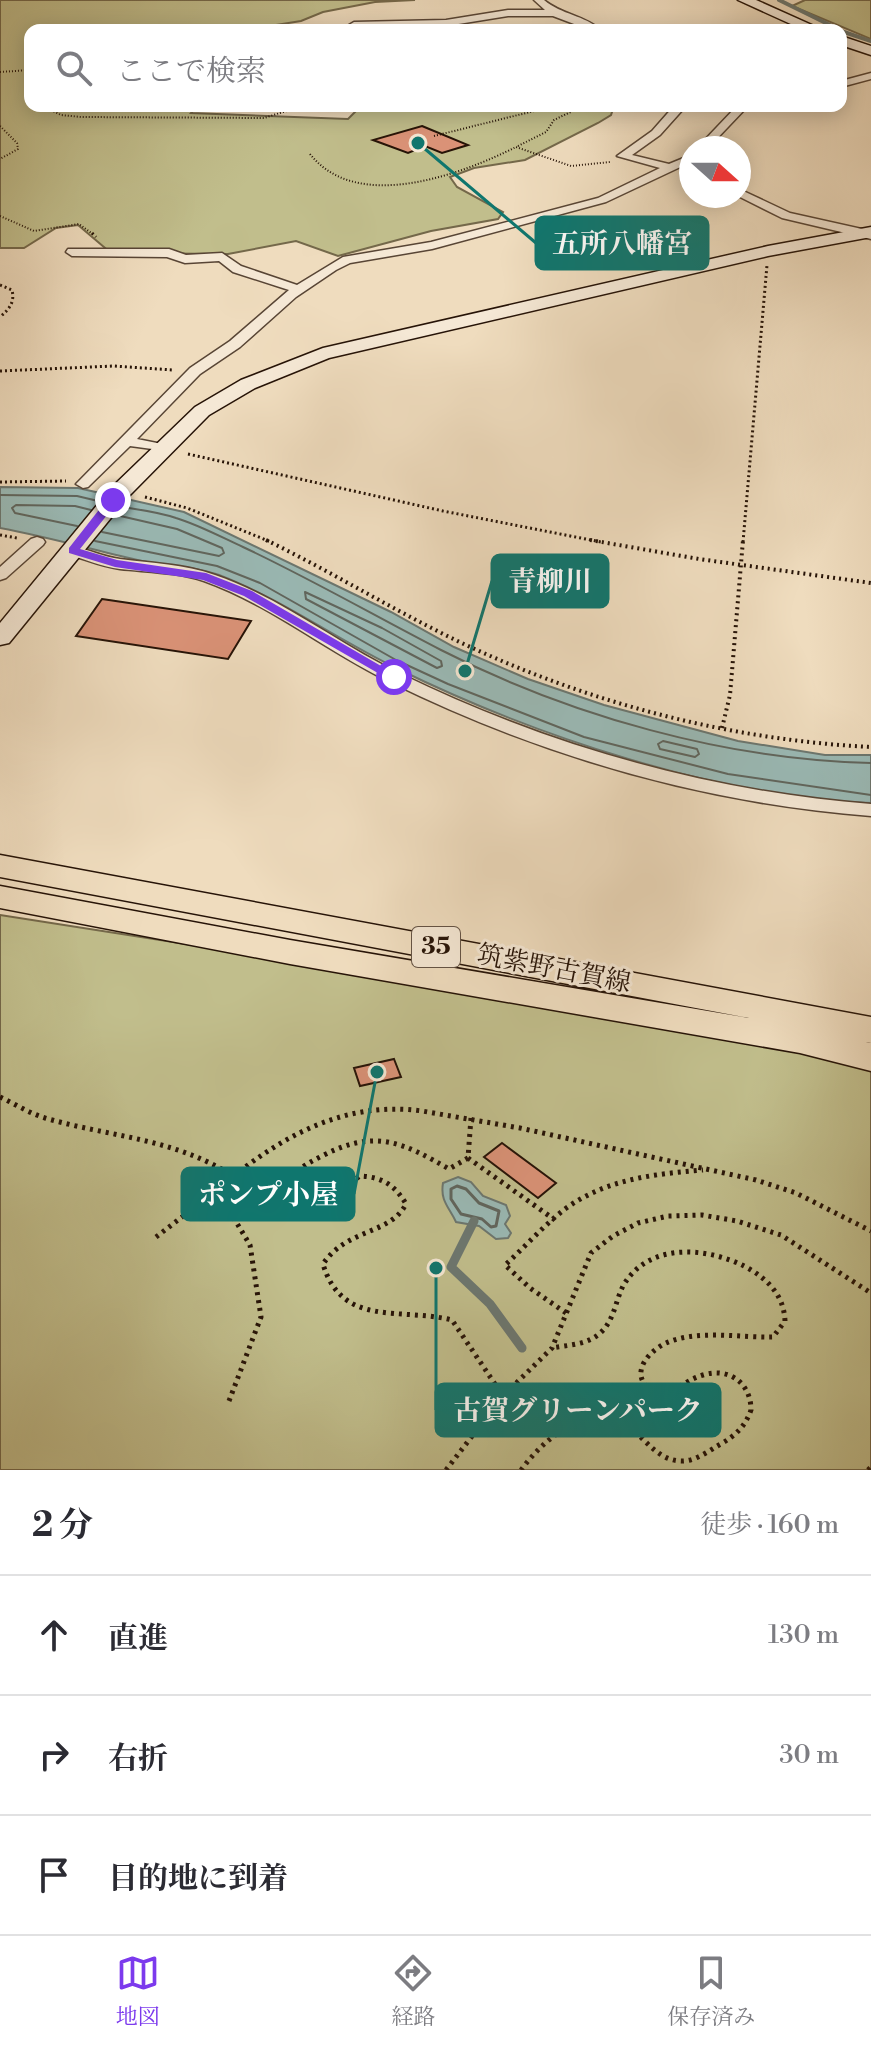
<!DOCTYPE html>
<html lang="ja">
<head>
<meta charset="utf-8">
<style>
	body { margin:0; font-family:"Libre Bodoni","Noto Serif JP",serif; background:#f7f7f7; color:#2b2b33 }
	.compass { position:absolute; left:679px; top:136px; width:72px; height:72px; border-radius:50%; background:#fff; box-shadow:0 4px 20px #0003; rotate:111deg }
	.stop { position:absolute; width:24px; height:24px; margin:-18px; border:6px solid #7c3aed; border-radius:50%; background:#fff }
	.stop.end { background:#7c3aed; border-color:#fff; box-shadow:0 2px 8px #0008 }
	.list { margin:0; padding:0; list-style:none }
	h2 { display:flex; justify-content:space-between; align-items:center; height:104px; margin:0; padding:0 32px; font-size:34px }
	h2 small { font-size:26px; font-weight:400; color:#7c7c81 }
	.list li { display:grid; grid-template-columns:52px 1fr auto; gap:24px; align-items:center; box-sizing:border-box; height:120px; padding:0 32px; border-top:2px solid #e1e1e2 }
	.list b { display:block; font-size:30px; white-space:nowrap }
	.list em { font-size:26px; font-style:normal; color:#7c7c81 }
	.icon { flex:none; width:44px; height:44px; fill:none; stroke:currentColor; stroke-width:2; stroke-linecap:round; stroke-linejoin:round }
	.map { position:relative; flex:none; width:871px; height:1470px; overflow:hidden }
	.search { position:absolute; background:#fff; box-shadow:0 4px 20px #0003; left:24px; right:24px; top:24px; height:88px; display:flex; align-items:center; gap:20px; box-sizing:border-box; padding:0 28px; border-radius:16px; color:#7c7c81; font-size:30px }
	.sheet { height:464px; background:#fff }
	nav { display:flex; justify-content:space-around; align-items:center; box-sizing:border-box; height:112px; border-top:2px solid #e1e1e2; background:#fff; font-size:22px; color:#7c7c81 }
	nav a { display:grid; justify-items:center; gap:4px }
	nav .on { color:#7c3aed }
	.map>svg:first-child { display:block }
	.green { fill:#c1be8c; stroke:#74684a; stroke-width:2 }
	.water { fill:#9abab6; stroke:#6c7770; stroke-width:2 }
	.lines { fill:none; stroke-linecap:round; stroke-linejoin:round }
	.shore-far1 { stroke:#60665e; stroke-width:2 }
	.shore { stroke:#60665e; stroke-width:3 }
	.stream-far1 { stroke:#6c7770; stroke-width:4 }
	.stream { stroke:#6c7770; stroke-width:9 }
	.building { fill:#da9277; stroke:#261307; stroke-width:2 }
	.street-casing { stroke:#584535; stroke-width:3 }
	.secondary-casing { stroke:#261307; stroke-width:3 }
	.primary-casing { stroke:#261307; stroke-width:3 }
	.path-far3 { stroke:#261307; stroke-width:2; stroke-dasharray:1 2; stroke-linecap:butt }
	.path-far2 { stroke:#261307; stroke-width:3; stroke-dasharray:2 3; stroke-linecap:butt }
	.path-far1 { stroke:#261307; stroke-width:4; stroke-dasharray:2 4; stroke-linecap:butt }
	.path { stroke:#261307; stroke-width:5; stroke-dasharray:3 5; stroke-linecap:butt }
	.street { fill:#f5e8d5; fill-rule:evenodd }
	.secondary { fill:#f5e8d5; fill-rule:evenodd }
	.primary { fill:#efdcbe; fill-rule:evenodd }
	.route { fill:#7c3aed }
	.labels { text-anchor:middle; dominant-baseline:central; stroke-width:6; stroke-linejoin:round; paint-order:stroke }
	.shield { fill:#f5e8d5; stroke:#645345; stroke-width:2 }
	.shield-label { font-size:24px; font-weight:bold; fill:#261307 }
	.street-label { font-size:26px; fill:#261307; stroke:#f5e8d5 }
	.leader { fill:none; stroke:#0f766e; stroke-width:3 }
	.callout-dot { fill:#0f766e; stroke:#f5e8d5; stroke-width:3 }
	.callout { fill:#0f766e; stroke:#0f766e; stroke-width:3 }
	.callout-label { font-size:28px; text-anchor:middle; font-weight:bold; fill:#fff }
</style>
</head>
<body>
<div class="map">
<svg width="871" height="1470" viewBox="0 0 871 1470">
	<rect width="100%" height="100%" fill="#efdcbe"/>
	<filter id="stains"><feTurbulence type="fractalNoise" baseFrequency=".0025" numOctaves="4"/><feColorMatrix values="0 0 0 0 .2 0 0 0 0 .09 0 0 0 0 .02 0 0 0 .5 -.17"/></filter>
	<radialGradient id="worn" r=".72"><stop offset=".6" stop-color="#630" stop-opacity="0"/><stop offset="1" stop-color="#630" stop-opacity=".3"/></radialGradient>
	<path class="green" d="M0,0h415l-40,2 -52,10 -22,9 -57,9h-214v76h167l-6,7 157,6 13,-13h253l-3,9 -13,8 -73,37 -51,8 -24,9 7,10 46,25 -5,7 -67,12 -93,25 -42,-15 -68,13 -117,-1 -33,-28 -22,3 -32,20h-24z
		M805,0h66v39l-79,-33z
		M0,915l308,48 533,95 30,9v403h-871z"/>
	<path class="water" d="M0,487l78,1 106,24 207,100 63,35 74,32 76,26 134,36 87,14h46v48c-152,-5 -339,-68 -475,-135 -60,-29 -115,-69 -177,-93 -24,-9 -52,-9 -77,-14 -48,-11 -94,-24 -142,-33z
		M458,1177l13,5 12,14 23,9 4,11 -5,8 6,9 -3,5 -12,1 -17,-13 -23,-4c-7,-15 -16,-21 -13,-39z"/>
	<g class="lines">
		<path class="shore-far1" d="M0,495l77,1 21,5
			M123,507c18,3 36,5 53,11 23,7 45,19 67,29 68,32 132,69 198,103 129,66 286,110 430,113
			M77,526l-62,-13 -3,-5 4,-3 59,1 16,4
			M102,532l117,24 5,-3 -2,-5 -45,-19 -61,-14
			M95,541l122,25 43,17 136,77 52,24 136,53 144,37 143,21
			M305,592l77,36 59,33 1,5 -5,2 -131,-69z
			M663,741l34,8 2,5 -4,3 -35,-8 -2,-5z"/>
		<path class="shore" d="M457,1186l9,3 13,14 20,8 -3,15 -5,1 -9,-8 -21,-5 -10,-15v-10z"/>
		<path class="stream-far1" d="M779,0l61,30
			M841,31l30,10"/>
		<path class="stream" d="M474,1221l-23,46 39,37 32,44"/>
	</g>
	<path class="building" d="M422,126l46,19 -26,8 -17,-7 -17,7 -35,-13z
		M102,599l149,22 -23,38 -152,-23z
		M394,1059l7,18 -41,9 -6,-18z
		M502,1143l54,40 -18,15 -54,-41z"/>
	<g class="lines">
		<defs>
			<path id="street" d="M534,0h10c18,15 40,15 57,30h-11l-37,-14h-45l-62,10 -92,2 -5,-3 5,-3 92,-2 62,-10h37z
				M871,73v6l-30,8v-6z
				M674,106h12l-26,29 -28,20 37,9 22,-9v7l-85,40 -174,47 -82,14 -14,7 -40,27 -56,50 -40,27 -63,65 30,6v6l-37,-5 -42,41 -5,1 -7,-4 114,-116 40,-27 59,-51 -56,-18 -14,-11 -34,2 -18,-6 -95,-1 -6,-4 2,-3h101l17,6 36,-2 19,13 56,19 46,-28 88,-15 167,-44 62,-30 -43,-12 35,-25z
				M737,106h11l-40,42h-11z
				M739,189l51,24 81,18v8l-89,-21 -44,-22z
				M37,537l6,2 2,3 -2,3 -37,33 -6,2v-13l31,-28z
				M73,546c16,4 31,11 47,13 32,4 64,5 95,16 67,23 123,69 186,99 148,72 306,117 470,130v12c-168,-13 -330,-60 -481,-134 -64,-31 -119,-77 -186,-101 -27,-9 -56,-9 -84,-12 -18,-2 -35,-10 -53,-15l-2,-3z"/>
			<path id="secondary" d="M738,0h18l67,30h-19z
				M841,36l30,10v9l-30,-10z
				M871,227v10l-103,19 -439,102 -74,30 -46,27 -81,82 -119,146 -9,2v-22l112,-136 83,-80 46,-27 82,-32 445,-102z"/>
			<path id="primary" d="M0,855l871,162v26l-10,-2 10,2v28l-71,-18 -510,-89 -290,-56v-22l290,54 459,78 -749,-141z"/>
		</defs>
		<use href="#street" class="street-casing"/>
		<use href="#secondary" class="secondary-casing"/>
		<use href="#primary" class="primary-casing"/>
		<path class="path-far3" d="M308,30l32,-4
			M0,72l30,-2
			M51,110l10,5 20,2 183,1 32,-10 56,1 20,-3
			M0,126l17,17 1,6 -18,10
			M434,136l120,-30
			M518,146l28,-14 8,-12 29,-14
			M310,154c47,60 152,20 206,-7l55,19 39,-4
			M0,216l34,15 45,-7 15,11"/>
		<path class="path-far2" d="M92,233l4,4
			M0,285l12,5c3,13 -3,19 -12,27
			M0,371l114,-5 59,4
			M188,454l255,57 158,31
			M0,482l66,-1
			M145,497l42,11 84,34
			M0,535l17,3
			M743,542l24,-277"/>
		<path class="path-far1" d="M266,540c68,33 132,73 200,105 127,59 265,95 405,102
			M590,540l109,19 172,24
			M722,728l8,-33 13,-155"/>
		<path class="path" d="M0,1097c15,7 29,16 45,21 65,19 129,20 188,58
			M471,1118l-3,40 87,62
			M468,1158l-19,11c-45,-26 -73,-40 -123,-15 -14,7 -27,13 -36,25l5,11 23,11 10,-3 32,-22c22,1 35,9 46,28 -16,31 -59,24 -83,60 19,64 77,43 129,56l51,76
			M156,1237l61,-47
			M566,1313l-36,-25 -25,-23c20,-18 38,-39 60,-56 41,-30 89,-35 138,-39
			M229,1401l32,-84 -11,-72 -33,-55c59,-51 125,-90 205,-79l98,17 236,52 40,13 75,38
			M446,1470l57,-74 49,-48 39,-95 22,-17 25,-13 30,-7 34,-1 35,6 44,14 90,58
			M521,1470c25,-34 72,-73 113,-39 14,12 26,29 46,30 14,1 27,-9 39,-16 16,-9 26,-18 32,-35 0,-27 -22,-43 -48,-35 -14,4 -26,14 -40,20 -36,-11 -23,-39 3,-52 32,-14 74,-5 107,-6l12,-16c-1,-26 -18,-43 -41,-55 -38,-19 -96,-24 -121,20 -8,16 -9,36 -24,48 -13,11 -32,11 -47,14
			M868,1470l3,-3"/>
		<use href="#street" class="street"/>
		<use href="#secondary" class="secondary"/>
		<use href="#primary" class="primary"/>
	</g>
	<path class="route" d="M109,497l10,3 -39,49 37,11 89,13 46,18 148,86 -10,3 -146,-84 -41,-16 -88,-13 -46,-14v-5z"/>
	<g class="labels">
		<rect class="shield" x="412" y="927" width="48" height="40" rx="6"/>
		<g class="shield-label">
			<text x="436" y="947">35</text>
		</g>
		<g class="street-label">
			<text transform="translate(554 969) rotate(11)">筑紫野古賀線</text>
		</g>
	</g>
	<path class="leader" d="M418 143L536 243M465 671L492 581M377 1072L354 1194M436 1268L436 1410"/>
	<g class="callout-dot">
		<circle cx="418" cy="143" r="8"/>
		<circle cx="465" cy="671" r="8"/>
		<circle cx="377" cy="1072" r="8"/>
		<circle cx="436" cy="1268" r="8"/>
	</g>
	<g class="callout">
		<rect x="536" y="217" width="172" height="52" rx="8"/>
		<rect x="492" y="555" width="116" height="52" rx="8"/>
		<rect x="182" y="1168" width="172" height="52" rx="8"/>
		<rect x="436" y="1384" width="284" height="52" rx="8"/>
	</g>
	<g class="callout-label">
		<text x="622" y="253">五所八幡宮</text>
		<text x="550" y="591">青柳川</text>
		<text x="268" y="1204">ポンプ小屋</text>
		<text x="578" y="1420">古賀グリーンパーク</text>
	</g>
	<rect width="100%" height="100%" filter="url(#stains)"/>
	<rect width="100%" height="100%" fill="url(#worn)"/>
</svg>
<svg class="compass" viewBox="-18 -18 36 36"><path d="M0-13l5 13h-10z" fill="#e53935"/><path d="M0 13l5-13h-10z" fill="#7c7c81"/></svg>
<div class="stop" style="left:394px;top:677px"></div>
<div class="stop end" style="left:113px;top:500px"></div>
<div class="search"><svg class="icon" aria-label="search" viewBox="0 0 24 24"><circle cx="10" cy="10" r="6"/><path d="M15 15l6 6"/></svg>ここで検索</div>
</div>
<section class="sheet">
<h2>2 分<small>徒歩 · 160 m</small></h2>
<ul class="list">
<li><svg class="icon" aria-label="ahead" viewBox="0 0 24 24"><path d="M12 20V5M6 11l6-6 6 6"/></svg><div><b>直進</b></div><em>130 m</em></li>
<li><svg class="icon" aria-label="right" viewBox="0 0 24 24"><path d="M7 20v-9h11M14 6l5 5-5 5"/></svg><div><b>右折</b></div><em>30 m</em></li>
<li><svg class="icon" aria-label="arrive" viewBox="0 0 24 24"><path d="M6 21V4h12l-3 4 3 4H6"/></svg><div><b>目的地に到着</b></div></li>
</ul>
</section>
<nav>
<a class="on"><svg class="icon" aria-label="map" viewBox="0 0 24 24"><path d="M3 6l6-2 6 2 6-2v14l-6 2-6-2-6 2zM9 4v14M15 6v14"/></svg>地図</a>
<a><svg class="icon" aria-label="directions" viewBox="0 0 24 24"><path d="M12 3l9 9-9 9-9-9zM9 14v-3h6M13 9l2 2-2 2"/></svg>経路</a>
<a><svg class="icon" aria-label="saved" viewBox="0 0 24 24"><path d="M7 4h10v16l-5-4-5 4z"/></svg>保存済み</a>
</nav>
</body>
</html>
